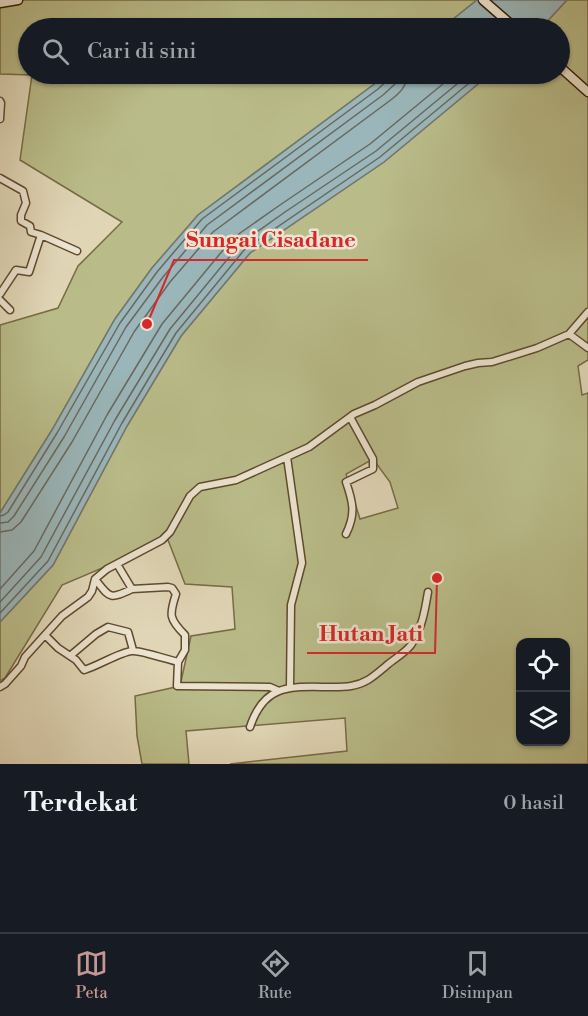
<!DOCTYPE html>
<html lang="id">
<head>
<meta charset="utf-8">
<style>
	body { margin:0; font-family:"Libre Bodoni",serif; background:#242831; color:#f1f3f6 }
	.controls { position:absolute; right:18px; bottom:18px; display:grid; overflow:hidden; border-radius:12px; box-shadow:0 2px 4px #0004 }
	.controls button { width:54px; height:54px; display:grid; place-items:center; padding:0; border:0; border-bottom:2px solid #363941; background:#171b24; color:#f1f3f6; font:30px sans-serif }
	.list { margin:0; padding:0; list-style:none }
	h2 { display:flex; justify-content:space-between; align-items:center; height:78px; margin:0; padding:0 24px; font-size:26px }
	h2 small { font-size:20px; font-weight:400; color:#9ea1a6 }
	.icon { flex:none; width:33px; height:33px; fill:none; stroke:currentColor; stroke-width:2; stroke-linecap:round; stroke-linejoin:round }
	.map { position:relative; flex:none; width:588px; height:764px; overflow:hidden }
	.search { position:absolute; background:#171b24; box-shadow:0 2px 4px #0004; left:18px; right:18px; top:18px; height:66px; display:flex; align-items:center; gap:15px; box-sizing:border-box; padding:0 21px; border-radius:33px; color:#9ea1a6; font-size:22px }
	.sheet { height:168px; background:#171b24 }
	nav { display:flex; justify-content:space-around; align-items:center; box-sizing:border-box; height:84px; border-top:2px solid #363941; background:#171b24; font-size:16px; color:#9ea1a6 }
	nav a { display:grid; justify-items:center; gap:3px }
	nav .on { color:#c59692 }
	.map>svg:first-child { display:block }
	.green { fill:#b9bc89; stroke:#786b45; stroke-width:1.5; fill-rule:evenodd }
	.water { fill:#9ab6ba; stroke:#727870; stroke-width:1.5 }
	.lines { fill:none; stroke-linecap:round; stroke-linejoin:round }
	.shore { stroke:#68685e; stroke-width:1.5 }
	.street-casing { stroke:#61492e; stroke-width:9 }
	.secondary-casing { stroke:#371a01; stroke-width:11 }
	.street { stroke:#ebe4d0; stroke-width:6 }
	.secondary { stroke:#ebe4d0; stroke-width:8 }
	.leader { fill:none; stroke:#d62828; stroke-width:2 }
	.callout-dot { fill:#d62828; stroke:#ebe4d0; stroke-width:2 }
	.callout-label { font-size:22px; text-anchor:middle; font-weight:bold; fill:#d62828; stroke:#ebe4d0; stroke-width:5; stroke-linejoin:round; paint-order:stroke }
</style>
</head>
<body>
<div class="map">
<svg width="588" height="764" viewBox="0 0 588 764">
	<rect width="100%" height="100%" fill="#e0d6b6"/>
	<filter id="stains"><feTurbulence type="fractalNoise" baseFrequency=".00333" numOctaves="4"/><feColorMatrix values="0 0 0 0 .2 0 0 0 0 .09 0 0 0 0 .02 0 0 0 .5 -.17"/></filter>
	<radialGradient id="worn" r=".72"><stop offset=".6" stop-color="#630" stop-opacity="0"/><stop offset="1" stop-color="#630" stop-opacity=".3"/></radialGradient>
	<path class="green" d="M22,0h455l-35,28h-414v46h360l-190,141 -46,53 -37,51 -63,111 -52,83v-188l58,-17 20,-42 44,-44 -102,-62 12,-85 -32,-1v-70z
		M567,0h21v360l-10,6 4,29 6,-2v371h-358l117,-13 -2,-33 -159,13 3,33h-47l-5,-28 -2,-40 45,-10 11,-50 44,-7 -3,-42 -47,-3 -17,-44 -106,45 -57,93 -5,3v-59l53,-57 74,-139 54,-90 69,-83 134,-91 106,-88h70v-46h-19zM373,459l17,23 8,26 -38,11 -14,-45zM520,642h46v100h-46z"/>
	<path class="water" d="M477,0h90l-26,28h-99z
		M388,74h102l-106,88 -134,91 -69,83 -54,90 -74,139 -53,57v-109l52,-83 63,-111 37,-51 46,-53z"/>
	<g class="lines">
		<path class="shore" d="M0,516l4,-1 4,-3 49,-79 63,-110 37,-51 45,-53 176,-130 11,-10 2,-5
			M0,523l8,-1 6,-6 50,-79 62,-110 37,-50 44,-52 176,-130 12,-11 3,-10
			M0,532l12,-2 9,-8 51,-80 62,-110 36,-50 43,-50 175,-130c11,-8 19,-15 19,-28
			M0,589l34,-38 73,-136 55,-91 71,-86 47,-33 90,-61 85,-70
			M0,602l41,-45 74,-137 55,-91 70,-85 45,-32 91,-61 93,-77
			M0,613l48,-52 74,-138 54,-90 69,-84 135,-92 100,-83"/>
		<defs>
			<path id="street" d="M0,101l1,2 -1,16
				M0,178l23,13 3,12 -5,12v6l9,5 1,6 10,3
				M0,294l16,-24 13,2 12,-37 36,16
				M0,300l10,10
				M569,334l19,14
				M287,457l15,106 -11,42 -1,83
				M346,534c10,-20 7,-32 0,-52l27,-13v-10l-23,-42
				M117,564l15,25 36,-2 4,1 4,6c-7,21 -7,25 9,41v15l-7,12
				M95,579c15,19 14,21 37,10
				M45,635l13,13 18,12 8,10c14,-4 36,-18 48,-19 8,-1 37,9 46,11l-1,24 93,1 9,4
				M70,656l26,-22 12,-7 20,5 5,18
				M0,687l5,-3 16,-18 4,-9 37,-41 26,-19 4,-6 3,-12 12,-10 55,-29 8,-8 20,-36 10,-9 36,-7 73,-33 45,-33 21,-9 43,-23 47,-16 13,-3 14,-1 45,-14 32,-14 19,-22
				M250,727c15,-45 42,-40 82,-40 7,0 13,0 19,-1 16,-3 23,-10 35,-20 8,-7 19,-13 25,-21 11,-16 14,-35 17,-53"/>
			<path id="secondary" d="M483,0l32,28
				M0,3l18,-3
				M560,67l28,25"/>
		</defs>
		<use href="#street" class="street-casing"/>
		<use href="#secondary" class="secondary-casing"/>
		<use href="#street" class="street"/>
		<use href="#secondary" class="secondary"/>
	</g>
	<path class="leader" d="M147 324L174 260H368M437 578L435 653H307"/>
	<g class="callout-dot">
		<circle cx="147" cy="324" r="6"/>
		<circle cx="437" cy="578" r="6"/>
	</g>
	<g class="callout-label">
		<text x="271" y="247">Sungai Cisadane</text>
		<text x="371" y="641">Hutan Jati</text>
	</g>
	<rect width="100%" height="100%" filter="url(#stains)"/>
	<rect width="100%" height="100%" fill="url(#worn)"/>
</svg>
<div class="controls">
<button><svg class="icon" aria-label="locate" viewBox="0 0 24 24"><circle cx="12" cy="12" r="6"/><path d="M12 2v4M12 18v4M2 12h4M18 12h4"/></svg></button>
<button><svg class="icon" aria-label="layers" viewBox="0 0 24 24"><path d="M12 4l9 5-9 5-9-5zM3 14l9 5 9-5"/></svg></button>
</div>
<div class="search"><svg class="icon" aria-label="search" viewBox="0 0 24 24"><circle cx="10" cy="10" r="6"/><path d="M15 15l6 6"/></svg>Cari di sini</div>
</div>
<section class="sheet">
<h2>Terdekat<small>0 hasil</small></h2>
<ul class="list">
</ul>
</section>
<nav>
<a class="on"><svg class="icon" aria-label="map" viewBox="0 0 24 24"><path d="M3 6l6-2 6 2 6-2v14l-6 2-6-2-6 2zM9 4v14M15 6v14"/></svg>Peta</a>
<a><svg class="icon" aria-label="directions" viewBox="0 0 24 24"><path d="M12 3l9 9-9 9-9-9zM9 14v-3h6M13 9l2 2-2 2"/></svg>Rute</a>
<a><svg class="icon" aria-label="saved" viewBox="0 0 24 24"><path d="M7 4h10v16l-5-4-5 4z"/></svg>Disimpan</a>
</nav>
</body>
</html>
